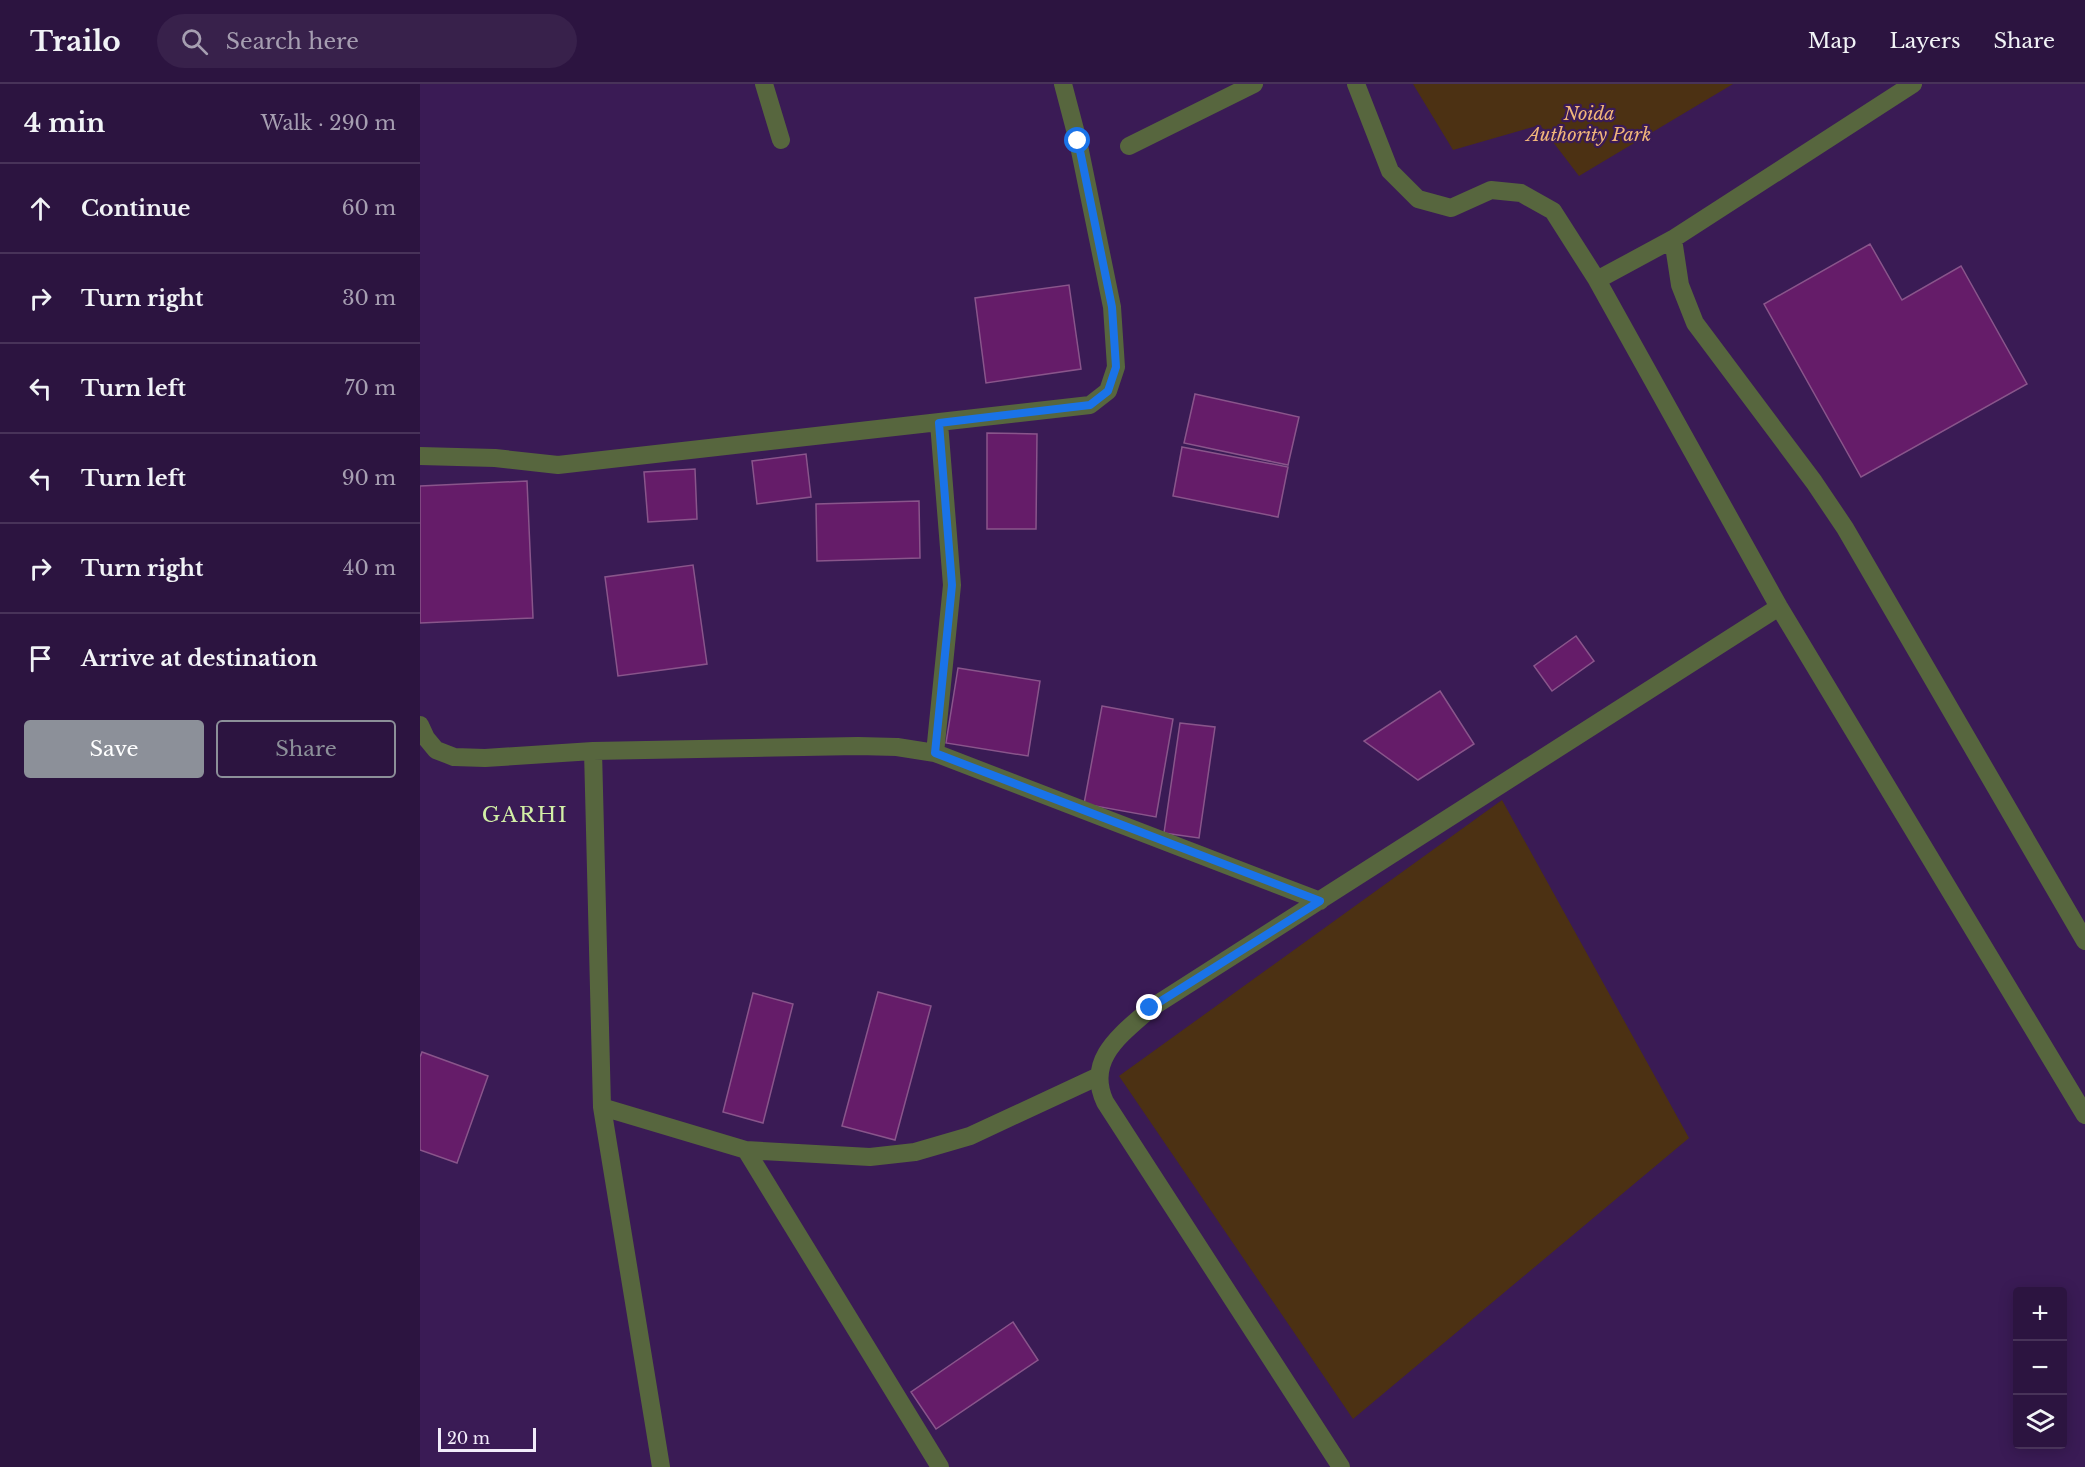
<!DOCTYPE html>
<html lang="en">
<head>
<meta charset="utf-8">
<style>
	body { margin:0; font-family:"Libre Baskerville",serif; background:#38214b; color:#f1f3f6 }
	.controls { position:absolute; right:18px; bottom:18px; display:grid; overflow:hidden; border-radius:6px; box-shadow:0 3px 15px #0003 }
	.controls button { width:54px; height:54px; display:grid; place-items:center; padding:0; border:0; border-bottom:2px solid #483359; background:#2c1440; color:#f1f3f6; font:30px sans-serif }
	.scale { position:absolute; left:18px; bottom:15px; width:98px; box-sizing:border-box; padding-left:6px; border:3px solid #f2ecfa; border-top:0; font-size:16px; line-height:21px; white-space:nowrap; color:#f2ecfa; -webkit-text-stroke:4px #3a1b55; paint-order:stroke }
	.stop { position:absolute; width:18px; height:18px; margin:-14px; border:4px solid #1a73e8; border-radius:50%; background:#fff }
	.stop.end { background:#1a73e8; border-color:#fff; box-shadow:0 2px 6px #0008 }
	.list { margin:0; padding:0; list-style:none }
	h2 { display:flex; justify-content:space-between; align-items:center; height:78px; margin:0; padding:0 24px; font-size:26px }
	h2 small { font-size:20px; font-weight:400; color:#a69eb1 }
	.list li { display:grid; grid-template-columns:39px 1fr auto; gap:18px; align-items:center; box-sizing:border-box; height:90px; padding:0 24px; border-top:2px solid #483359 }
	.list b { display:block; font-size:22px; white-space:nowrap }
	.list em { font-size:20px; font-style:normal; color:#a69eb1 }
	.actions { display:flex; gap:12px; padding:18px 24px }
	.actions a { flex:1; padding:14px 0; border:2px solid #8c9099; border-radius:6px; text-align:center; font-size:21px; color:#8c9099 }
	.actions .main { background:#8c9099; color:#fff }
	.icon { flex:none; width:33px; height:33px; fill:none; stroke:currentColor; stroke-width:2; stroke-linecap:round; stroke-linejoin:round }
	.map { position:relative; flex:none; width:1665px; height:1383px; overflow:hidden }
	header { display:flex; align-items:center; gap:36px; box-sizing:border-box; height:84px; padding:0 30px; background:#2c1440; border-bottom:2px solid #483359 }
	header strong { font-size:28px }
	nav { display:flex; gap:33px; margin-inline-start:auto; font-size:21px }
	.search { width:420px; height:54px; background:#38214b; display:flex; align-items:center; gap:15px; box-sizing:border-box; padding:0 21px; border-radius:33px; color:#a69eb1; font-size:22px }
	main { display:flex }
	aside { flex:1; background:#2c1440 }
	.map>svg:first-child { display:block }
	.green { fill:#4c3113 }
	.building { fill:#651c69; stroke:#89558b; stroke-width:1.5 }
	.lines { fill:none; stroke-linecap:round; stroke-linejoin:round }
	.minor { stroke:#57663e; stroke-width:18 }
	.route { stroke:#1a73e8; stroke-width:8 }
	.labels { text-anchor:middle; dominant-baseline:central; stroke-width:4.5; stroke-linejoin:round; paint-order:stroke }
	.park-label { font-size:18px; font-style:italic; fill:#f1b67a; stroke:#3a1b55 }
	.quarter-label { font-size:21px; letter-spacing:1.5px; fill:#d2efa6; stroke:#3a1b55 }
</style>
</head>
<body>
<header>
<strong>Trailo</strong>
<div class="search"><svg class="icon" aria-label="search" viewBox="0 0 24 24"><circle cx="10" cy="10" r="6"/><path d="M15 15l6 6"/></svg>Search here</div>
<nav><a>Map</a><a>Layers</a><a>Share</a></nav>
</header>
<main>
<aside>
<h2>4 min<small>Walk · 290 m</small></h2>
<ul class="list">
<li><svg class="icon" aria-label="ahead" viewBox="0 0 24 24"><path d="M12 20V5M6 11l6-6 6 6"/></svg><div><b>Continue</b></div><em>60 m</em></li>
<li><svg class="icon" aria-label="right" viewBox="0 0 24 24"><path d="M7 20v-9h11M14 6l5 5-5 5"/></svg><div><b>Turn right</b></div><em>30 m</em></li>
<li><svg class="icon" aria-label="left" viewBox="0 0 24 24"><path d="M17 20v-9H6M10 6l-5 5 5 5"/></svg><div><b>Turn left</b></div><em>70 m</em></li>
<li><svg class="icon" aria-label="left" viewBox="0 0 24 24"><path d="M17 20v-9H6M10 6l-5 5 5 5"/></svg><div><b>Turn left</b></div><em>90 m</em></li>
<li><svg class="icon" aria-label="right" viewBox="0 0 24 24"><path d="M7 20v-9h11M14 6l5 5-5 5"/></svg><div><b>Turn right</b></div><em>40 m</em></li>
<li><svg class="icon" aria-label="arrive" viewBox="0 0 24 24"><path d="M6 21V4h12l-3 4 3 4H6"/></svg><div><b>Arrive at destination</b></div></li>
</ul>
<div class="actions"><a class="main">Save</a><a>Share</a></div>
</aside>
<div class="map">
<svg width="1665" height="1383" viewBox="0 0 1665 1383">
	<rect width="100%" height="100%" fill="#3a1b55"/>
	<path class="green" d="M993,0h320l-154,92 -39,-51 -87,25z
		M1082,716l187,338 -336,281 -234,-343z"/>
	<path class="building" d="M1450,160l32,56 59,-34 66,118 -166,93 -97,-173z
		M649,201l12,84 -95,14 -11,-85z
		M775,310l104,23 -11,48 -104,-22z
		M567,349l50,1 -1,95h-49z
		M762,363l106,20 -10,50 -105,-21z
		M386,370l5,43 -54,7 -5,-43z
		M275,385l2,50 -49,3 -4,-50z
		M107,397l6,137 -113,5v-137z
		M499,417l1,57 -103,3 -1,-57z
		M273,481l14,99 -89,12 -13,-99z
		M1156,552l18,25 -42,30 -18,-25z
		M538,584l82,13 -12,75 -82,-13z
		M1020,607l34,53 -56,36 -54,-39z
		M682,622l71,13 -17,98 -72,-13z
		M760,639l35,4 -16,111 -35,-5z
		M458,908l53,14 -36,134 -53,-14z
		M333,909l40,11 -30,119 -40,-11z
		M2,968l66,24 -31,87 -37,-13v-93z
		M593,1238l25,38 -102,69 -25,-37z"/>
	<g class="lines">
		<path class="minor" d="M344,0l17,56
			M936,0l34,87 28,28 33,9 40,-18 30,3 32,18 44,69 182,327 306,508
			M709,62l125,-62
			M1253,155l7,46 15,38 119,159 31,46 240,413
			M1177,196l76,-41 240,-155
			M0,372l75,2 63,7 532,-60 18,-14 8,-24 -4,-60 -34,-166 -15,-57
			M0,641l6,13 10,12 18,7 31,1 108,-7 265,-5 39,1 38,6 385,148
			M173,667l9,356 59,360
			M515,669l17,-168 -13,-162
			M182,1023l144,43 124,7 45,-5 55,-16 129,-60
			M326,1066l194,317
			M921,1383l-236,-365c-20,-43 17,-68 46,-94l628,-401"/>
	</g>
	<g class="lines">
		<path class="route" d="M658,57l34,166 4,60 -8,24 -18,14 -151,18 13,162 -17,168 385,148 -170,107"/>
	</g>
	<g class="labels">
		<g class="park-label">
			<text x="1169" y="30">Noida<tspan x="1169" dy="21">Authority Park</tspan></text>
		</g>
		<g class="quarter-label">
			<text x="105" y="731">GARHI</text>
		</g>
	</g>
</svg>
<div class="controls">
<button>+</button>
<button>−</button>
<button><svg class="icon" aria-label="layers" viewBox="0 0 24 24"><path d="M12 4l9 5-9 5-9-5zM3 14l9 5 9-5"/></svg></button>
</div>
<div class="scale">20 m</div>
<div class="stop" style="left:658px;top:57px"></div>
<div class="stop end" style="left:730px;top:924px"></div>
</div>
</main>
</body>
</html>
